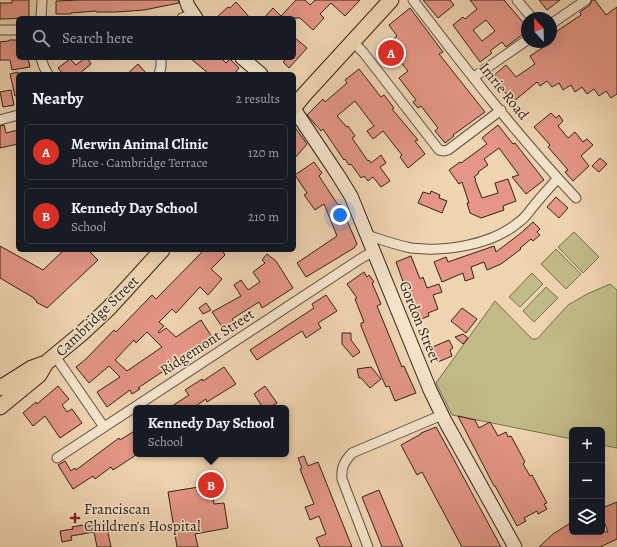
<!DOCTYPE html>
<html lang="en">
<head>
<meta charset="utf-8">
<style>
	body { margin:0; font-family:Alegreya,serif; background:#20242c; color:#f1f3f6 }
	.controls { position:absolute; right:12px; bottom:12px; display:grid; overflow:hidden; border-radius:6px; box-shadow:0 4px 16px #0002 }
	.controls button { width:36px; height:36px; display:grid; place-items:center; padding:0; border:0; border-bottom:1px solid #363941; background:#171b24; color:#f1f3f6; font:20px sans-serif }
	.compass { position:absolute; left:521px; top:12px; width:36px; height:36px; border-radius:50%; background:#171b24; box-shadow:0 4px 16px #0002; rotate:338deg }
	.you { position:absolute; left:340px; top:215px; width:14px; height:14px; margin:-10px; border:3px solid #fff; border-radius:50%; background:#1a73e8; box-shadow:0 0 0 6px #1a73e833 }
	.badge { display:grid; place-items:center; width:26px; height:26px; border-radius:50%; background:#d93025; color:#fff; font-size:13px; font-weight:700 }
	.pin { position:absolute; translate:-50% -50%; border:2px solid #fff; box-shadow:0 1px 4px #0006 }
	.popup { position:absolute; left:133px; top:405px; width:156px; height:52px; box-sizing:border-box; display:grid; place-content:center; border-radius:6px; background:#171b24; filter:drop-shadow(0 1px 3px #0005); font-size:13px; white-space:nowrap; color:#9ea1a6 }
	.popup b { font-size:15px; color:#f1f3f6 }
	.popup::after { content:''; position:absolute; left:50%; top:100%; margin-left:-8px; border:8px solid transparent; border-top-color:#171b24 }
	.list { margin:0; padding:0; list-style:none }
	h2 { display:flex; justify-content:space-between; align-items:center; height:52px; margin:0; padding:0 16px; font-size:17px }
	h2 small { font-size:13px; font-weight:400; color:#9ea1a6 }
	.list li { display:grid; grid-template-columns:26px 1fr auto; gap:12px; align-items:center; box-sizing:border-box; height:56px; margin:0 8px 8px; padding:0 8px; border:1px solid #363941; border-radius:6px }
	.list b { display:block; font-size:15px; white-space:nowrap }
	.list p { margin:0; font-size:13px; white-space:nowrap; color:#9ea1a6 }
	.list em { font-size:13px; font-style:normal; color:#9ea1a6 }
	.icon { flex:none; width:22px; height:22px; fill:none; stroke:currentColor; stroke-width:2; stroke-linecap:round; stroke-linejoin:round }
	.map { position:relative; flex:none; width:617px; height:547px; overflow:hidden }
	.search { position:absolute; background:#171b24; box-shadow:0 4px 16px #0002; left:16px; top:16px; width:280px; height:44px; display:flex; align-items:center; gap:10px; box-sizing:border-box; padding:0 14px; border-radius:6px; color:#9ea1a6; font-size:15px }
	.panel { position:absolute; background:#171b24; box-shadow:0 4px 16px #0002; left:16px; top:72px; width:280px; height:180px; border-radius:6px }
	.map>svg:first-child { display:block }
	.green { fill:#c1bb87; stroke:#787052 }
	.building { fill:#e59686; stroke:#2f241c; fill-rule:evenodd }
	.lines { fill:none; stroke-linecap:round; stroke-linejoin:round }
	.street-casing { stroke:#5f5041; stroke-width:11 }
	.secondary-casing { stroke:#2f241c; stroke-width:15 }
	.primary-casing { stroke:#2f241c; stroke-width:17 }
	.street { stroke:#f5e4cc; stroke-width:9 }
	.secondary { stroke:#f5e4cc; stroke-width:13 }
	.primary { stroke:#f0d5b1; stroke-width:15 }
	.poi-dot { fill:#8f2418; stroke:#f5e4cc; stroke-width:1.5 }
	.labels { text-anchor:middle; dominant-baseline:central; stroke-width:3; stroke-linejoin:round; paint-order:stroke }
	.street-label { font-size:15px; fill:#2f241c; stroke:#f5e4cc }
	.poi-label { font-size:15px; fill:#2f241c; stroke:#f5e4cc; text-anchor:start }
</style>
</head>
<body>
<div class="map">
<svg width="617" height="547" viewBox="0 0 617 547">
	<rect width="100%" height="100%" fill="#f0d5b1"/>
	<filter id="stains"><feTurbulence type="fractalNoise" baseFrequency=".005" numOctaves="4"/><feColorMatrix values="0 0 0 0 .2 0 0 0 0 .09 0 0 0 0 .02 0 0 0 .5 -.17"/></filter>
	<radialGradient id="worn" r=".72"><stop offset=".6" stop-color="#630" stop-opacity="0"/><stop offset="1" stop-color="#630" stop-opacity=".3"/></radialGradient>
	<path class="green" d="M574,232l25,25 -16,16 -25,-26z
		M556,249l25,25 -15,15 -25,-25z
		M532,273l11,11 -23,23 -11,-10z
		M610,284l7,6v158l-15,-3v-15h-30v9l-120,-24 -16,-32 59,-82 37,38h5l31,-34 19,-11z
		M546,287l12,11 -24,24 -11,-11z"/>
	<path class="building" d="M12,0h17v18l-29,1v-16h12z
		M81,0h97l1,3 -35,7 -28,2h-20v-1l-25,2v1h-15v-13z
		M296,0h9l5,5 5,-5h45l-15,16 -14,-13 -11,11 4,4 -11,12 -13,-12h-36l9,-10 8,8z
		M423,0h27l4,5 -16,13z
		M470,0h34l23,27v4l-21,16 -4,-5 -12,9 2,2 -12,9 -27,-37 10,-8 2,2 12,-10zM486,20l9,11 -13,10 -9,-11z
		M539,0h21l-13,10z
		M592,0h3l11,15 11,-8v87l-6,4 -5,-7 -7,5 -5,-7 -7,5 -5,-7 -7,5 -4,-7 -8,5 -4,-7 -7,4 -5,-6 -7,5 -3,-4 -24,20 -21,-25 14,-12 10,12 19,-13 -5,-8 15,-10 -3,-4h9v-7l30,-20 -1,-3 10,-7z
		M236,2l14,16h-34l12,-11 2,1z
		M410,8l33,44 -4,2 46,58 -32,23 1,1 -9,7 -10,-12 3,-3 -17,-22 -3,2 -5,-6 3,-2 -17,-22 9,-7 -9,-11 -7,6 -6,-6 -3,2 -5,-7 1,-4 18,-15 -8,-11z
		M294,37l13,11 -18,20 -6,-6 4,-4h7z
		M9,40h9v18h10l2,9 -18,3 -2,-10h-10v-18l9,-1z
		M85,58h2l4,6 -12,10h-16l-5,-6 12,-9 6,6z
		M190,58h31l5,5 4,-4 9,9 -5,6h-25z
		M138,64l9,10h-20z
		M359,69l22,28 3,-2 10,13 -2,1 26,31 -3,1 10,13 -17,14 -8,-11 2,-2 -19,-24 -10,8 -6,-8 7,-5 -19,-25 -18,15 10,11 1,-1 7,10 -3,2 16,23 1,-1 2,3 10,-8 5,8 -6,4 10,14 -9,6 -8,-10 -5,4 -4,-5 -3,2 -10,-14 -2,1 -4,-6 -1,1 -21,-31 -2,2 -14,-16 16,-16 2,3 22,-19 -2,-3z
		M18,72v23l-3,1 -5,-22z
		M11,90l3,15 -11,2 -3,-15z
		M551,113l5,5 3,-3 4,6 -5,5 10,12 7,-6 8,10 4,-3 6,6 -12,11 8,10 -16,15 -8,-9 3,-2 -20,-23 2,-2 -16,-18z
		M4,125l2,8 12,-3v14l-18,4v-22z
		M498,125l15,19 2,-1 29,37 -18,14 -14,-17 7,-2 -20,-27 -15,11 4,6 -10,7 1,1 -5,4 2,2 -1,1 7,18 16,-5 -3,-10 13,-4 8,22 -13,5 1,4 -23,8 -11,-5 -3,-10h2l-7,-21 -3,2 -10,-14 11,-8 1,1 26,-19 -5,-6z
		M294,126l13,18 -13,15z
		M600,158l7,6 -8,8 -7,-6z
		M314,162l8,11 -3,3 19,29 2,-1 17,40 -3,4 -48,29 -9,-14 40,-27 -13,-32 -9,6 -11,-15 3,-2 -12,-18z
		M431,191l9,4 -1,3 8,3 -5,12 -24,-10 5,-11 7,2z
		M556,197l12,11 -9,10 -12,-11z
		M533,222l7,7 -3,3 3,3 -7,6 -2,-2 -11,9 1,1 -20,15 -14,6 -3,-8 -13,5 3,11 -9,3 -2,-8 -21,9 -8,-20 12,-5 2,5 46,-16 2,6 25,-19z
		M0,246l43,24 21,-20h24l10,10 -51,48 -11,-6 1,-1 -3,-2v-1l-34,-20z
		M204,250h18l3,5 -14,14 11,10 -14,16 -8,-8 -24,26 -4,-4 -13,13 5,4 -6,6 1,1 7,-5 10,9 25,-17 13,20 -14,9 -1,-1 -28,18 -33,22 2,1 -8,5 -2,-4 -23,17 -10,-15 23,-15 -11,-11 -20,17 -13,-16 10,-8 28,-29 2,2 36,-37 4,4zM147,332l15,15 -35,24 -12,-11 19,-20 2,3z
		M267,254l9,7 17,27 -31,20 -3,-6 -27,17 3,5 -10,7 -13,-19 29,-16 -7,-11 7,-5 7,10 12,-8 -7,-10 12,-9 -3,-3z
		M411,256l9,23 3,-2 4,11 12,-4 3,8 -9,3 5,14 -10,4 1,3 -8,3 -1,-3 -2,1 -10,-28 -2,1 -10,-28z
		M364,272l3,5 2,-2 5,7 -2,1 9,21 -4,2 25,61 2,-1 12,27 -21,8 -6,-15 -3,1 -4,-9 -21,-52v-3l3,-1 -9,-23 2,-1 -10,-14z
		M326,295l11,16 -19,12 3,5 -15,10 -4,-7 -45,29 -7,-10 64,-42 -2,-4z
		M206,303l5,7 -8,4 -4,-6z
		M462,308l15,11 -11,14 -15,-12z
		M342,333h9v7l9,12 -7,5 -11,-13z
		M463,334l5,4 -5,6 -8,-7z
		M449,340l4,8 -3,2 2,6 -14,6 -1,-3 -4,2 -5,-12z
		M224,367l12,17 -29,18 -1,-3 -13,9h-24l20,-13 -4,-5 17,-11 1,2z
		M371,367l10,12 -11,9 -9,-10h-2l-2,-9z
		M58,386l11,13 -7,6 5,7 5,-3 10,14 -22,15 -15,-22 -12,10 -10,-13 13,-11 1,2z
		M265,386l12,17 -8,5h-6l-9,-14z
		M458,416l17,4 4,8 11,-6 8,14 8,-4 2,5 3,-1 14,26 -2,2 7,12 2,-1 15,28 -3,1 3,5 -9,5 -1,-3 -13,7 2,3 -9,5 -22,-40h-1z
		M436,427l16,29 49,91h-39l-40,-75 -5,3 -16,-30 20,-11v-1z
		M136,430v25l-23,15 -2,-3 -16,12 -2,-3 -20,13 -15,-24 7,-4 6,10 4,-3 1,2 43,-32 1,2z
		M304,456l4,10 10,-4 34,85h-32l-4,-9 10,-4 -7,-18 -9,4 -5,-13 9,-3 -14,-35 2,-1 -4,-10z
		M211,485l3,19 10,-1 4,25 -33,6 3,13h-21l-9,-55z
		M379,490l24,57h-21l-20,-50z
		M617,502v37l-17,8h-61l14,-13 19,-12v10h36l-6,-16v-8z
		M106,523l5,24h-14l-3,-15 -23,4 1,4 -10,2 -2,-11 13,-2 -1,-2 11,-2 1,2z"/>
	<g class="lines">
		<defs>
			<path id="street" d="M413,0c52,68 105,136 163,198
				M517,0l15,18
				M41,18l1,-18
				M182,18l11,-4
				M551,24l35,-24
				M0,30h18
				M352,41l11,11 76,98 5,1 4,-1 53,-40
				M41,58l3,9 4,7
				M159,74l2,-7v-9
				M474,77l53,-37
				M0,120l18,-5
				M367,235c15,5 29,10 44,13 35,4 81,-3 108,-26 5,-3 9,-9 13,-14 8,-10 17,-20 26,-30
				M55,356l49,71
				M57,458l303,-199 14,-8
				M368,547l-26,-68c-1,-12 2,-17 10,-26l90,-38"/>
			<path id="secondary" d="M186,0l2,6 8,12
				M242,58l19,16
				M294,109l44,66 13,21 79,194 15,31 70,126"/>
			<path id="primary" d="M294,107l9,-11 88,-96
				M0,388l32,-20 14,-5
				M0,407l39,-32 7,-12 35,-29 28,-26 53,-58"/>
		</defs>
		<use href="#street" class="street-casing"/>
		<use href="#secondary" class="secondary-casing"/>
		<use href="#primary" class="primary-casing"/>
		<use href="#street" class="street"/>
		<use href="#secondary" class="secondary"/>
		<use href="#primary" class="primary"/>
	</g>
	<path class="poi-dot" d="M73 512h4v4h4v4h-4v4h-4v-4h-4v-4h4z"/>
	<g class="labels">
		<g class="street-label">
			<text transform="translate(504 91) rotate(51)">Imrie Road</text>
			<text transform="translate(97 316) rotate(-44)">Cambridge Street</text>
			<text transform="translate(420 322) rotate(68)">Gordon Street</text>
			<text transform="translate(207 342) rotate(-33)">Ridgemont Street</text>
		</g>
		<g class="poi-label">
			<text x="84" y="509">Franciscan<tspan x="84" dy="17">Children's Hospital</tspan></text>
		</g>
	</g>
	<rect width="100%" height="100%" filter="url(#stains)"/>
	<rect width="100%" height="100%" fill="url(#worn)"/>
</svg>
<div class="controls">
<button>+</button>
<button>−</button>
<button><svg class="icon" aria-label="layers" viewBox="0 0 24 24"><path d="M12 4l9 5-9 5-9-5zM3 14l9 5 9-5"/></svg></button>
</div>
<svg class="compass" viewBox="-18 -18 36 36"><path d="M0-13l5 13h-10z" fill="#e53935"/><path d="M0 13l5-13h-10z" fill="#9ea1a6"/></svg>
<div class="you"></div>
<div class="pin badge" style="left:391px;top:53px">A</div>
<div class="pin badge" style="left:211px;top:485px">B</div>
<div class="popup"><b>Kennedy Day School</b>School</div>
<div class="search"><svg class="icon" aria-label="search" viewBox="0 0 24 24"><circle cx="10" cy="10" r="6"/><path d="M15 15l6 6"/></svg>Search here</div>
<section class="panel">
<h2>Nearby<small>2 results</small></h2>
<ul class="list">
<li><span class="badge">A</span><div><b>Merwin Animal Clinic</b><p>Place · Cambridge Terrace</p></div><em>120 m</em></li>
<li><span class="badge">B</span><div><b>Kennedy Day School</b><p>School</p></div><em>210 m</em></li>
</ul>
</section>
</div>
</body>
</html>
